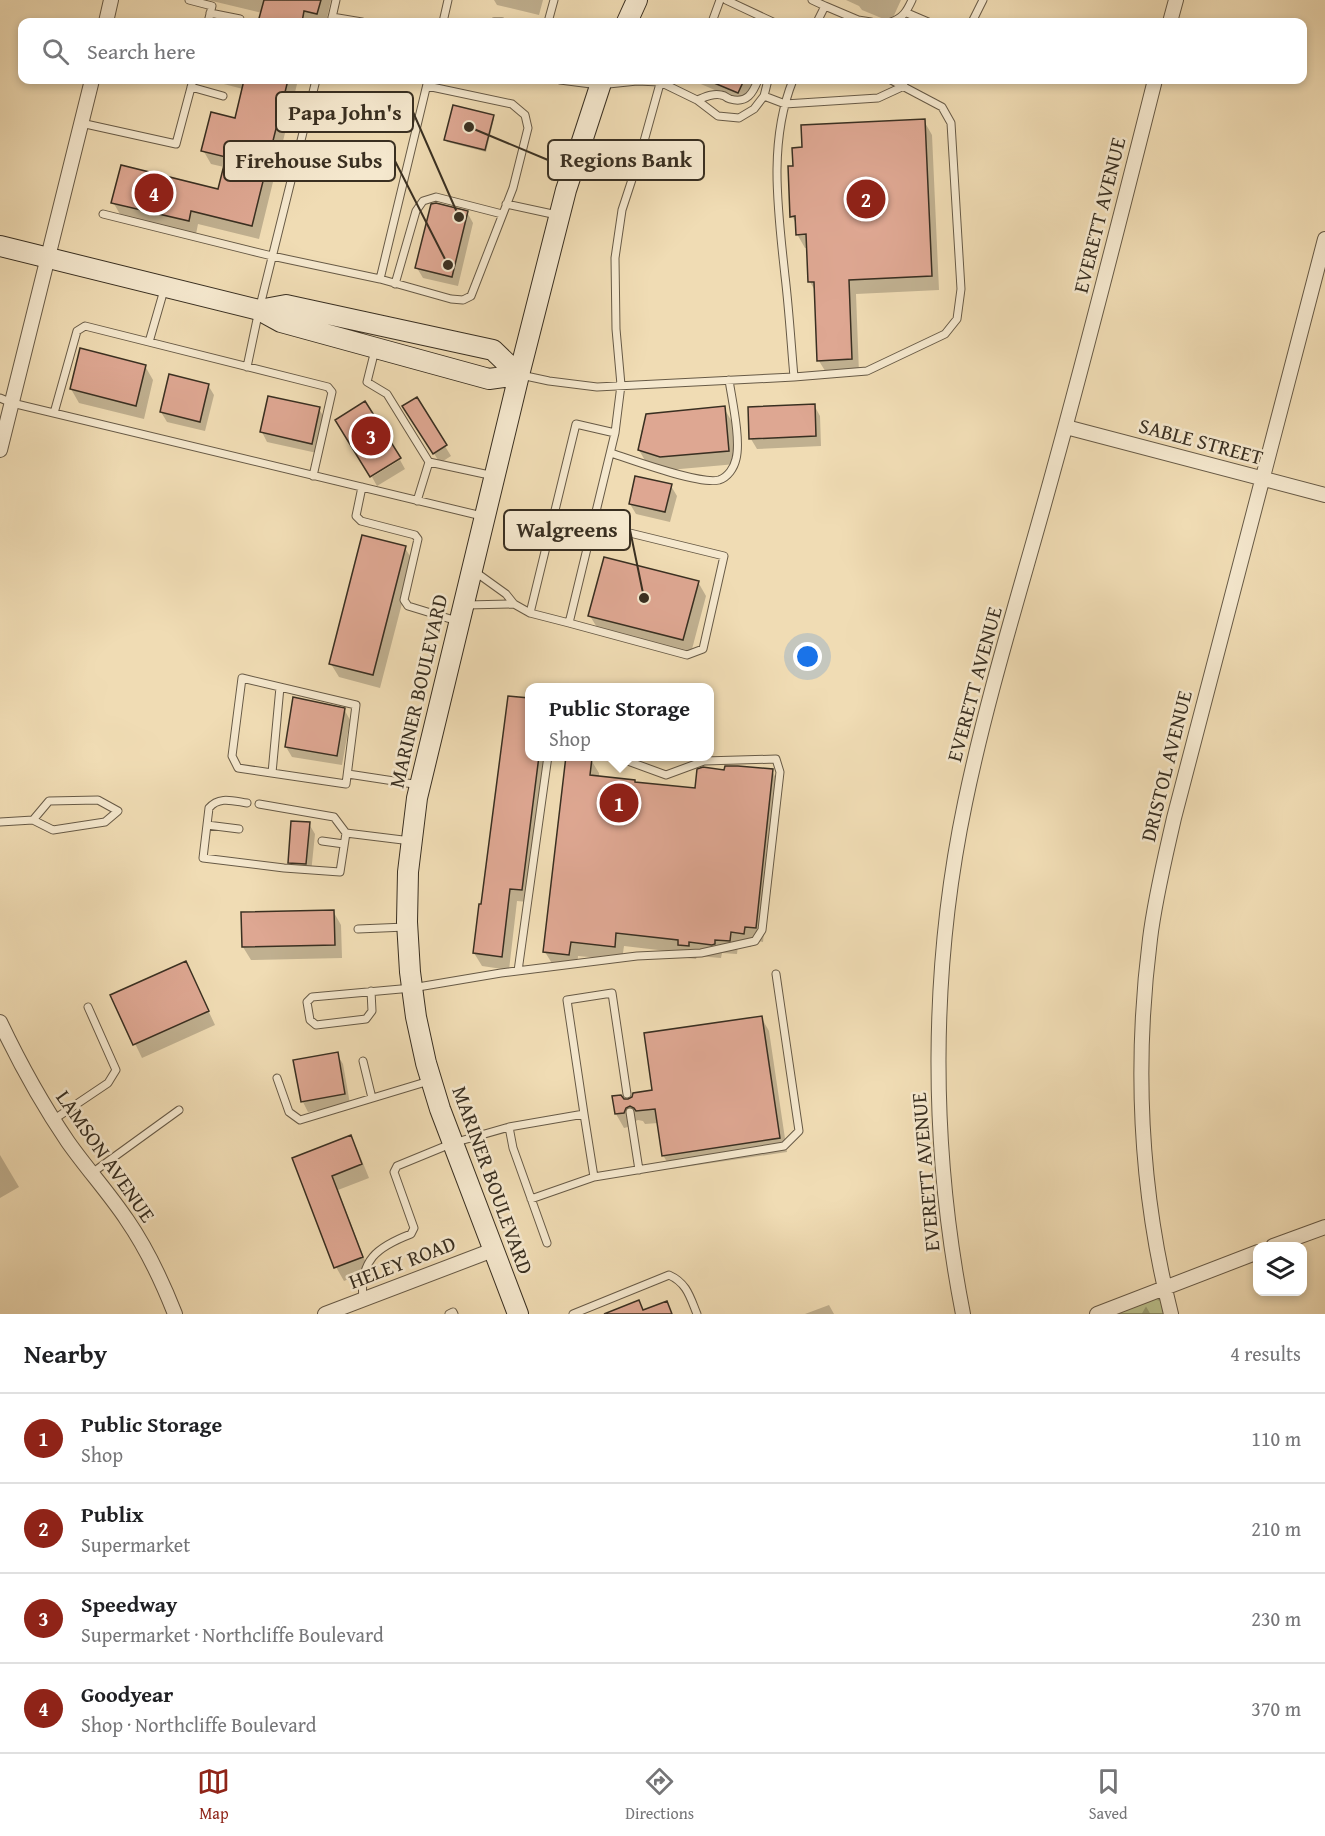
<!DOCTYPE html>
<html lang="en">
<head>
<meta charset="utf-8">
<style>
	body { margin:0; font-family:"Gentium Book Plus",serif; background:#f6f6f6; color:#202124 }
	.controls { position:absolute; right:18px; bottom:18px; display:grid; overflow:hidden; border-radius:12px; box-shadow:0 3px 9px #0003 }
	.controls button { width:54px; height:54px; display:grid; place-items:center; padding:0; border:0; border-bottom:2px solid #e0e0e0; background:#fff; color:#202124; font:30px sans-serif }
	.you { position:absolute; left:808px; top:657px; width:21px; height:21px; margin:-15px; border:4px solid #fff; border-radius:50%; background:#1a73e8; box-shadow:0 0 0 9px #1a73e833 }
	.badge { display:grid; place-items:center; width:39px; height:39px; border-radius:50%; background:#8f2418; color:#fff; font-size:20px; font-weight:700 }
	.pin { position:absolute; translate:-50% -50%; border:3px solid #fff; box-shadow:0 2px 6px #0006 }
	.popup { position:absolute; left:525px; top:683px; width:189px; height:78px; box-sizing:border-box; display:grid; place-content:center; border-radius:12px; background:#fff; filter:drop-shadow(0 2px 4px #0005); font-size:20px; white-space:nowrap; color:#757577 }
	.popup b { font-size:22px; color:#202124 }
	.popup::after { content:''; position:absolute; left:50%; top:100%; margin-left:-12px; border:12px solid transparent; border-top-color:#fff }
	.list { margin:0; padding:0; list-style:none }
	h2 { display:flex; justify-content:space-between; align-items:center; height:78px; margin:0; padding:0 24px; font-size:26px }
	h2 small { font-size:20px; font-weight:400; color:#757577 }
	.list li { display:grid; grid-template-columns:39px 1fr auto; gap:18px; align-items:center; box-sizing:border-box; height:90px; padding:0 24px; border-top:2px solid #e0e0e0 }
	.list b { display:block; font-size:22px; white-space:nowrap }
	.list p { margin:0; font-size:20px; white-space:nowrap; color:#757577 }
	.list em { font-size:20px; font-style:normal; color:#757577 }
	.icon { flex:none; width:33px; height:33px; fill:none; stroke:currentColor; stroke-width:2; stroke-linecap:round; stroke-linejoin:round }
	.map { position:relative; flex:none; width:1325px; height:1314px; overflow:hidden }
	.search { position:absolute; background:#fff; box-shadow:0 3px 9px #0003; left:18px; right:18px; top:18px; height:66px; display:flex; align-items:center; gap:15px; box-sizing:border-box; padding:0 21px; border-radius:12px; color:#757577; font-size:22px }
	.sheet { height:438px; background:#fff }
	nav { display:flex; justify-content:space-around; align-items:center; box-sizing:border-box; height:84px; border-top:2px solid #e0e0e0; background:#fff; font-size:16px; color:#757577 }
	nav a { display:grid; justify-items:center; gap:3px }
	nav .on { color:#8f2418 }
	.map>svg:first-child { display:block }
	.forest { fill:url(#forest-firs); stroke:#7a7856; stroke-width:1.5 }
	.shadow { fill:#0003 }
	.building { fill:#dea792; stroke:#392f21; stroke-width:1.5 }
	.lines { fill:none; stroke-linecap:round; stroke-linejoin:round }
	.service-casing { stroke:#675a46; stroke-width:9 }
	.minor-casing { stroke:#675a46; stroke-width:16 }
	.secondary-casing { stroke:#392f21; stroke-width:22 }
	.service { stroke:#f5e8ce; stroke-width:7 }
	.minor { stroke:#f5e8ce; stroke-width:14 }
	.secondary { stroke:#f5e8ce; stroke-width:20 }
	.labels { text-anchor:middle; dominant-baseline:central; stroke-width:5; stroke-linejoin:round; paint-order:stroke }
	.street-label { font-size:21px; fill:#392f21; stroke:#f5e8ce }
	.leader { fill:none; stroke:#392f21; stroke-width:2 }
	.callout-dot { fill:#392f21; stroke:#f5e8ce; stroke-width:2 }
	.callout { fill:#f5e8ce; stroke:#392f21; stroke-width:2 }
	.callout-label { font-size:22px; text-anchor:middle; font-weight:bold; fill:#392f21 }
</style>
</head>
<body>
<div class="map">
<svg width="1325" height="1314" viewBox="0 0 1325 1314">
	<defs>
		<pattern id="forest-firs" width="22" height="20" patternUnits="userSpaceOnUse" patternTransform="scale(1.5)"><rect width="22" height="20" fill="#bac08c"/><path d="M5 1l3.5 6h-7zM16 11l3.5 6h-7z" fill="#989c72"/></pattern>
	</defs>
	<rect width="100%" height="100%" fill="#f0dcb4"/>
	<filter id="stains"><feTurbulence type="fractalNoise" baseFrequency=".00333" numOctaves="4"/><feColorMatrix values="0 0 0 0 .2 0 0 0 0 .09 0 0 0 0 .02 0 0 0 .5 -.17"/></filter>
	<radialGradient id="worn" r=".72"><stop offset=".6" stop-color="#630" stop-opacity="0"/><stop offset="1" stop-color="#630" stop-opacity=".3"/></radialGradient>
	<path class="forest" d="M1167,1290l7,24h-67z"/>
	<path class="shadow" d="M208,0h123l-5,22h-66l2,-9z
		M494,0h49l-4,15 -42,-10z
		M846,0h55l-10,22 -29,-12 -3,-4z
		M214,80h84l-39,159 -61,-15 -2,10 -75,-18 -8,-14 106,-11 5,-24 -13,-3 -8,-14 33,-30 7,-31 -27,-7z
		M695,80h59l-11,22 -47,-20z
		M493,117l1,2 -8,33 -39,-10 -2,-3z
		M924,121l8,14 7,155 -83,4 3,79 -32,1 -8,-13 -3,-69 -6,-10 -2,-34h-3l-8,-14v-9l-5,-9z
		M467,212l6,11 -15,63 -35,-8 -6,-10z
		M145,366l8,14 -9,39 -65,-16 -8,-14z
		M208,385l6,10 -9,36 -38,-9 -6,-10z
		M416,399l35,57 -11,7 -30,-47z
		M814,405l6,11 1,30 -64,3 -6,-10z
		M724,408l8,14 4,42 -67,6 -22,-6 -8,-14z
		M319,409l6,10 -8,34 -50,-11 -5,-10z
		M400,460l5,9 -28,17 -5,-9z
		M671,486l6,10 -7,26 -34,-8 -6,-10z
		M405,548l8,13 -33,127 -41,-11 -8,-13z
		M698,582l8,14 -15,57 -93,-24 -8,-13z
		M529,700v56h18l-18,146 -12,-1 -8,69 -27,-4 -8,-13 6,-47h3z
		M344,709l6,11 -8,45 -50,-8 -6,-10z
		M591,760l8,13v4l37,6 60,7 29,-19h47l8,14 -17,157 -11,-2 -1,7 -13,-2 -1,9 -15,-1 -1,5 -24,-2 -1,3 -9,-1 -3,-5 -60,-7 -2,14 -44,-4 -1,12 -24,-3 -8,-13z
		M309,824l6,10 -4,39 -16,-1 -6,-10z
		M333,911l8,14 1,33 -91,2 -8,-13z
		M186,963l29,62 -73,33 -30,-62z
		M761,1017l8,14 18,121 -116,17 -8,-14 -5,-32 -13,1 -2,-3 -5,-1 -5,2 -1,4 -8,2 -8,-14 -2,-17 10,3 30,-8z
		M337,1054l6,10 7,40 -42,8 -5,-10 -8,-40z
		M351,1137l7,14 11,27 -31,12 31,81 -25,10 -8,-14 -42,-108z
		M0,1155l19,32 -19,11z
		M829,1305l5,9h-29z"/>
	<path class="building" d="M264,0h57l-4,14 -13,-3 -2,11h-44z
		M244,80h44l-36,146 -61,-15 -2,10 -78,-18 10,-38 97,24 8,-32 -25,-6 10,-39 24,6z
		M707,80h37l-6,13z
		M453,105l41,10 -9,35 -41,-10z
		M925,119l7,157 -83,4 3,79 -35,2 -3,-79h-6l-2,-48 -10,1 -1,-19 -5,1 -2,-51h5l-1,-18 10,-1 -1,-22z
		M436,203l32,8 -16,66 -37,-9 16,-64z
		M80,348l66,17 -10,41 -66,-17z
		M169,374l40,10 -9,38 -40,-10z
		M268,396l52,11 -8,37 -52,-12z
		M417,397l30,48 -14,9 -31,-48z
		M365,401l36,57 -31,19 -35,-57z
		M815,404l1,32 -67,3 -1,-32z
		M725,406l4,45 -69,6 -22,-7 8,-36z
		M635,476l37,8 -7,28 -36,-8z
		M362,535l44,11 -33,129 -44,-11z
		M604,557l95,24 -16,59 -95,-24z
		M508,696l21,2v58h10l-17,134 -12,-1 -8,68 -29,-4 6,-49h2z
		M293,697l52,11 -8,48 -52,-9z
		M566,756l26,2 -2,17 45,5v2l60,6 2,-19 6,-2 21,3 1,-4h13l35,3 -17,159 -11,-1 -1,7 -13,-2 -1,9 -15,-1v4l-3,1 -23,-3v4l-11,-1v-5l-62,-7 -1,14 -44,-5 -2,13 -26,-3z
		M291,821l19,1 -4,42 -18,-1z
		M334,910l1,35 -93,2 -1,-35z
		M186,961l23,50 -76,34 -23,-50z
		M762,1016l18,122 -118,18 -7,-47 -19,2 -2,-3 -4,-2 -4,2 -2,5 -9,1 -3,-18 9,-1 3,4h4l4,-2 1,-4 19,-3 -8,-57z
		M338,1052l7,42 -44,8 -8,-42z
		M351,1135l11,29 -30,12 31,81 -29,11 -42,-110z
		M639,1300l4,10 24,-9 5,13h-68z"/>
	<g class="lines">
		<defs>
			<path id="service" d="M189,0l23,6 -4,16
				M726,0l47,22
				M812,0l13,6 -8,16
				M825,6l33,14 13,2
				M210,13l30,6
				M907,13l21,9
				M332,17l30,5
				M331,22l5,-22
				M443,22l5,-22
				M494,22h8
				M548,22l6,-22
				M712,22l8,-22
				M891,22c12,-4 16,-11 21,-22
				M972,22l11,-22
				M560,80l39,5 38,-4 23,1 -3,-2
				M793,80c-25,62 -15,130 -8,196 4,33 6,67 9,101
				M660,82l37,18 21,16 21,2 15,-9 10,-13 4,-16
				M191,87l32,9
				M764,96l21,8 93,-6 26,-12
				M697,100c8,-3 16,-7 24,-5 6,1 3,2 9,4 17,5 23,-6 28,-19
				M81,123l95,21 17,-64
				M506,204l51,11
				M103,214l169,42 108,23 48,-199
				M380,279l71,20 12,1 8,-4 42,-108 15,-60 -3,-13 -13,-11 -85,-18
				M395,284l21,-73 7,-10 13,-4 66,17
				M149,342l15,-52
				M375,350l-8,32 20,12 42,68 -12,39
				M247,367l12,-57 57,-230
				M521,375l28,6 48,6 197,-10 73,-6 78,-37 12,-15 4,-30 -10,-166 -9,-16 -51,-27
				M0,398l12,5 470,113
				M54,413l23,-82 8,-5 243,61 4,5 -19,84
				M611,453c21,7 89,32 108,27 9,-3 15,-12 17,-21 5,-19 -4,-59 -7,-79
				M429,462l65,14
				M362,487l-6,29 5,5 54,14 3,4 -14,61 4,6 49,15
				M474,571l32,23 8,10 16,9 46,-189 39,9 6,-48 -5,-56 -1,-71 7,-48 19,-58 20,-72
				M466,605l48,-1
				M530,613l39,10 46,-190
				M569,623l118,32 16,-6 21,-93 -131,-32
				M242,678l114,27 -10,79 -108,-16 -6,-12z
				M272,773l8,-86
				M348,774l72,11
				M247,803c-14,-2 -28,-7 -38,5l-6,50 81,10 56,4 6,-39
				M259,804l75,13 12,16 65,8
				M0,822l33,-2 20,10 52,-8 13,-11 -20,-11 -49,1 -16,19
				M207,825l32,4
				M322,841l22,3
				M358,929l48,-2
				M518,971l30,-215
				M371,991l1,20 -6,8 -50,6 -6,-5 -3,-18 5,-5 100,-9 89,-15 136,-17 64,-3 54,-12 7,-11 18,-158 -4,-13 -72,2 -38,14 -52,-19
				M363,1061l9,37
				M277,1078l12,34 11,8 129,-39
				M630,1112l9,58
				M584,1114l-17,-114 45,-7 15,101
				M53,1120l55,-37 8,-13 -28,-63
				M509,1127l4,21 34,95
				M92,1173l87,-63
				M531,1199l63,-22
				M363,1300c-4,-40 14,-53 48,-66l3,-6 -20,-56 3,-6 56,-23 56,-16 75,-13 10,63 190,-31 15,-15 -23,-157
				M449,1314l4,-2 1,2
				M573,1314l96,-39c18,8 21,22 28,39"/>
			<path id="minor" d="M106,22l5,-22
				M1170,22l6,-22
				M1066,427l259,68
				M0,450l92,-370
				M0,1022c20,42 42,82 68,120 19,27 41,51 59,78 20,29 35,61 48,94
				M1273,1246l52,-19
				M325,1314l168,-64
				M963,1314c-33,-168 -33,-343 2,-511 23,-111 58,-221 88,-331 36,-130 69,-261 102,-392
				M1097,1314l161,-62
				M1171,1314c-31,-123 -37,-249 -21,-375 5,-41 15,-81 24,-121l151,-579"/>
			<path id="secondary" d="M627,22l10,-22
				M0,246l259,64 22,12 208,57 30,-4
				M259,310l27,-5 207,45 26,25
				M518,1314l-78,-205 -14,-46 -10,-46 -6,-45 -3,-50 1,-50 9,-74 102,-423 47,-185 36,-110"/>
		</defs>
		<use href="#service" class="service-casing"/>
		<use href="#minor" class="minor-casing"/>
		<use href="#secondary" class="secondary-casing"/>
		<use href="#service" class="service"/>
		<use href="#minor" class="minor"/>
		<use href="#secondary" class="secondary"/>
	</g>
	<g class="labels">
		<g class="street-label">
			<text transform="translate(1099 215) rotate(-76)">EVERETT AVENUE</text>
			<text transform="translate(1201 441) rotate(15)">SABLE STREET</text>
			<text transform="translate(974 684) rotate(-75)">EVERETT AVENUE</text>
			<text transform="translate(418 691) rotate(-77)">MARINER BOULEVARD</text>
			<text transform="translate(1166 766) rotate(-76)">DRISTOL AVENUE</text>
			<text transform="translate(106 1156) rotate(55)">LAMSON AVENUE</text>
			<text transform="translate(925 1172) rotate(-95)">EVERETT AVENUE</text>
			<text transform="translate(493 1180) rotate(70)">MARINER BOULEVARD</text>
			<text transform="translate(402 1262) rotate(-21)">HELEY ROAD</text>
		</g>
	</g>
	<path class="leader" d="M459 217L413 112M469 127L548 160M448 265L395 161M644 598L630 530"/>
	<g class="callout-dot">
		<circle cx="459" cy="217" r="6"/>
		<circle cx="469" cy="127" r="6"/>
		<circle cx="448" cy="265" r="6"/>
		<circle cx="644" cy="598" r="6"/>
	</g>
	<g class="callout">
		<rect x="276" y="92" width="137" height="40" rx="6"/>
		<rect x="548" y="140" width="156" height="40" rx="6"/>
		<rect x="224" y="141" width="171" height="40" rx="6"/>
		<rect x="504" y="510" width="126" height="40" rx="6"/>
	</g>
	<g class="callout-label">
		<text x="345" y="120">Papa John's</text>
		<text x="626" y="167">Regions Bank</text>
		<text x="309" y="168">Firehouse Subs</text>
		<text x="567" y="537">Walgreens</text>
	</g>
	<rect width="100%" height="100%" filter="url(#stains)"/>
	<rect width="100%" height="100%" fill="url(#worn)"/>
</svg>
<div class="controls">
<button><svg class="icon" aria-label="layers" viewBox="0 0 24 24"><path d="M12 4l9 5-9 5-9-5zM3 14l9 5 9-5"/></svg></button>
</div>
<div class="you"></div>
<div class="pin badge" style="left:619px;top:803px">1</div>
<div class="popup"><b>Public Storage</b>Shop</div>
<div class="pin badge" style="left:866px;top:199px">2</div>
<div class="pin badge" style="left:371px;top:436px">3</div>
<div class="pin badge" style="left:154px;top:193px">4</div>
<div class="search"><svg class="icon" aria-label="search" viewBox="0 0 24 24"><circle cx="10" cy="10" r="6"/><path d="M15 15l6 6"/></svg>Search here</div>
</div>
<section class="sheet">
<h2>Nearby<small>4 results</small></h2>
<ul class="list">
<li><span class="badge">1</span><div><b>Public Storage</b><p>Shop</p></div><em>110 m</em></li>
<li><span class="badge">2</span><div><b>Publix</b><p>Supermarket</p></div><em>210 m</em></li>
<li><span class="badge">3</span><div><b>Speedway</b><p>Supermarket · Northcliffe Boulevard</p></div><em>230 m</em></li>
<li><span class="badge">4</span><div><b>Goodyear</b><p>Shop · Northcliffe Boulevard</p></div><em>370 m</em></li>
</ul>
</section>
<nav>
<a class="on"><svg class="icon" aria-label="map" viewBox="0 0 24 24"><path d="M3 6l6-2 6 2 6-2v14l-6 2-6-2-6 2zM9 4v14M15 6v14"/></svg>Map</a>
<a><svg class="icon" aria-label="directions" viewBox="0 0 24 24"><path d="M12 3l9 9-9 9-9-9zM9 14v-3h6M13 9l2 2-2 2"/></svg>Directions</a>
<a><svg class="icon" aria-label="saved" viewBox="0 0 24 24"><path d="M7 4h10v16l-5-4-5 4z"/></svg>Saved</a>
</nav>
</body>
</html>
